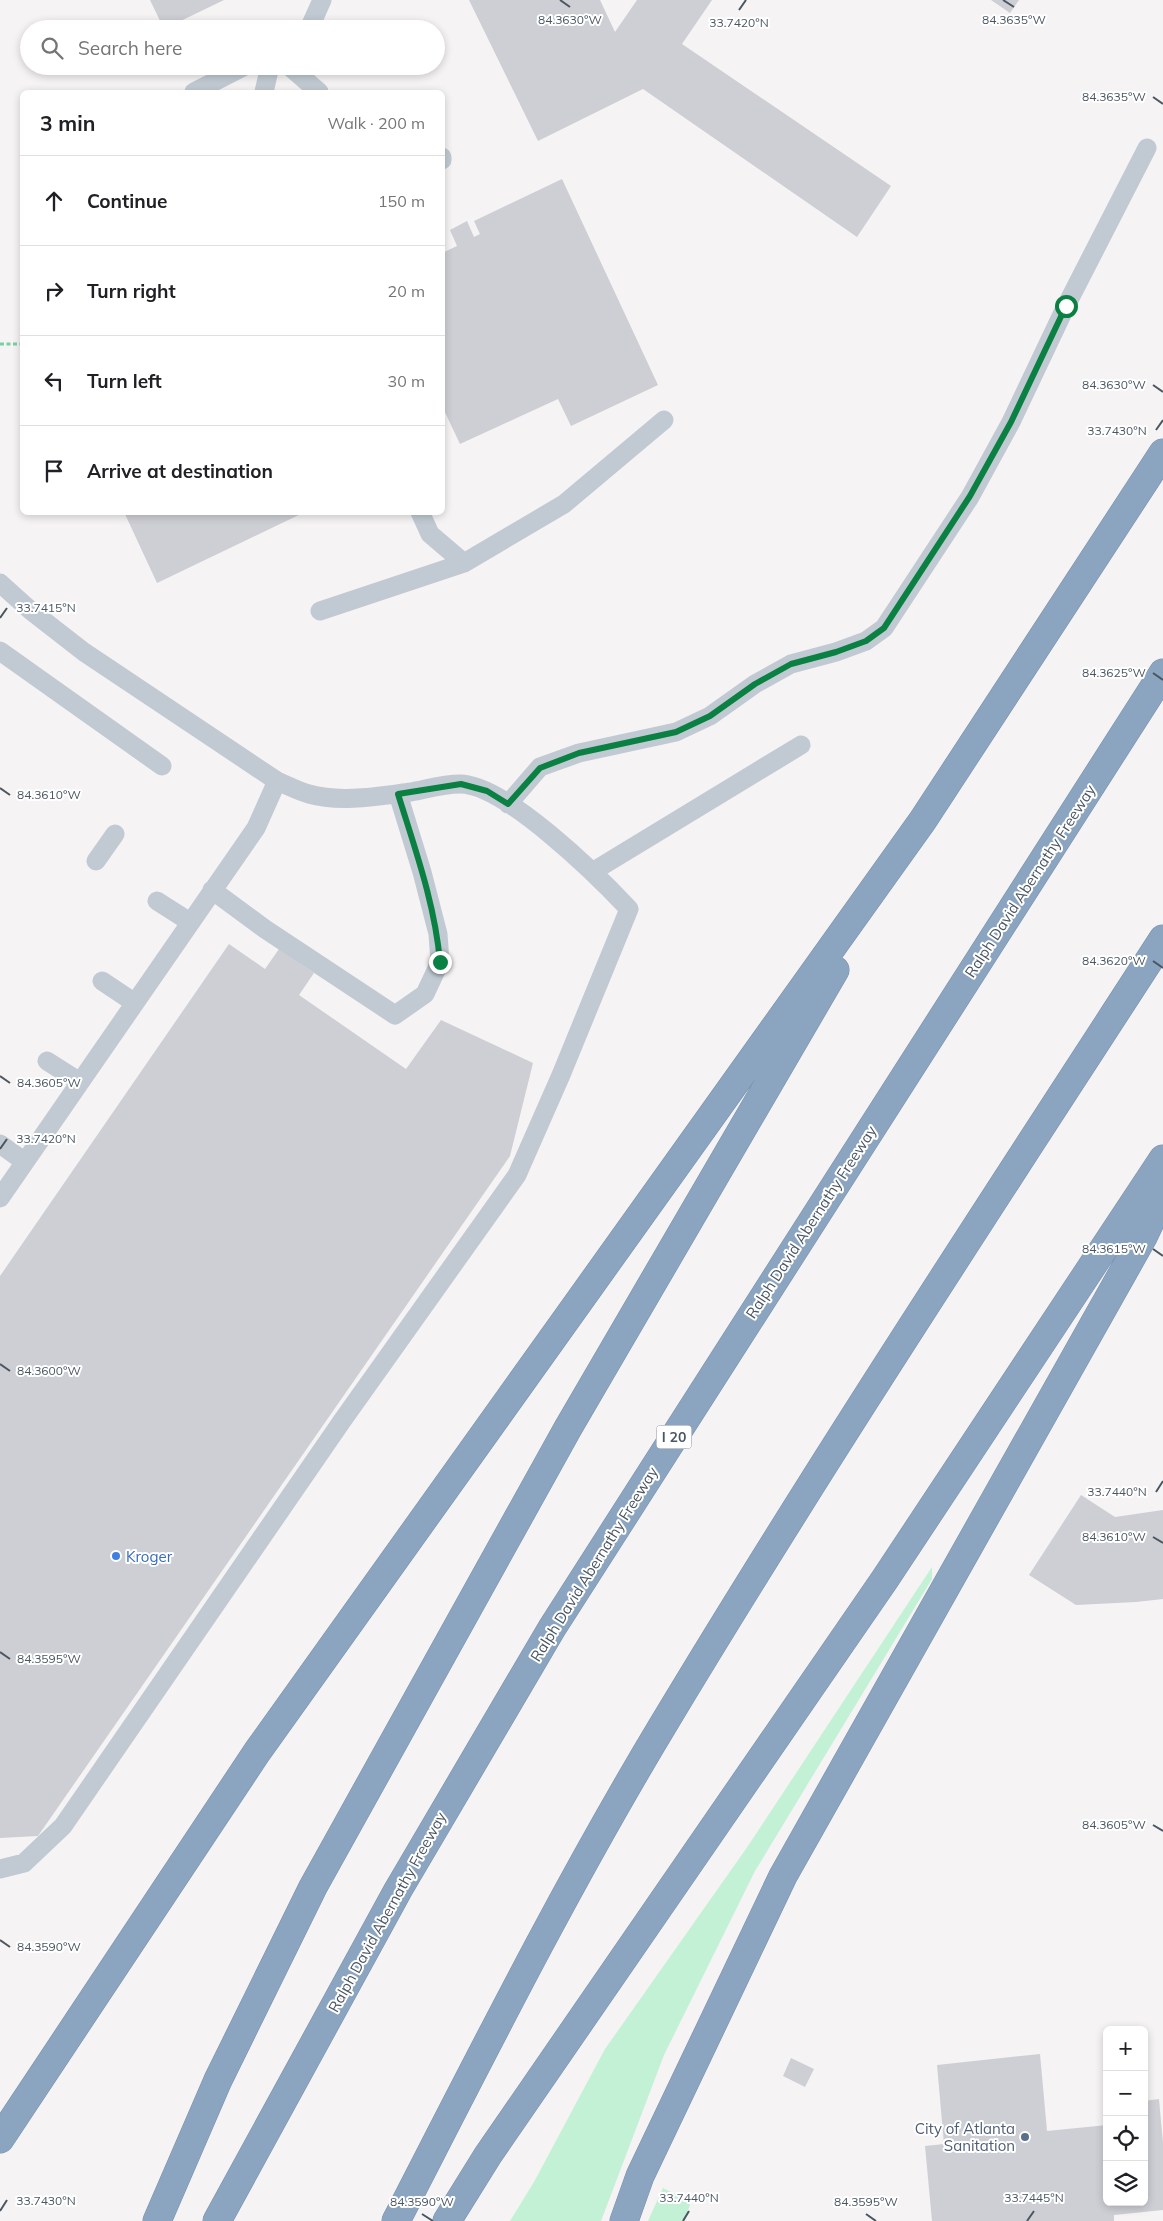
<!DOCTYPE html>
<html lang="en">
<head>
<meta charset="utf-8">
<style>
	body { margin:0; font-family:Mulish,sans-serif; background:#f2f2f2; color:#202124 }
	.controls { position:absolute; right:15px; bottom:15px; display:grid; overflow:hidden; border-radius:8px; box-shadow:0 2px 8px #0003 }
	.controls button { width:45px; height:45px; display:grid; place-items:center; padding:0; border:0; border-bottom:1px solid #e0e0e0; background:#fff; color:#202124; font:25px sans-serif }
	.stop { position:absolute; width:15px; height:15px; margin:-11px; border:4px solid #0b8043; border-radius:50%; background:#fff }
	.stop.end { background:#0b8043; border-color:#fff; box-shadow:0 1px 5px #0008 }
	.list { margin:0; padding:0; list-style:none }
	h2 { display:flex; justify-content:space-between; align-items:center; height:65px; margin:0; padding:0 20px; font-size:21px }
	h2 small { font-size:16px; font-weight:400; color:#757577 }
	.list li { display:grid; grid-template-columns:32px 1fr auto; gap:15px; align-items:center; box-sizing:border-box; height:90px; padding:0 20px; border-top:1px solid #e0e0e0 }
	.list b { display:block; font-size:19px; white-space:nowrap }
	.list em { font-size:16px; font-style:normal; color:#757577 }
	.icon { flex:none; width:28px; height:28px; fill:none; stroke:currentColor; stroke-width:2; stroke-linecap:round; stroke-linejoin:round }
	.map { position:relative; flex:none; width:1163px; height:2221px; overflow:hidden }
	.search { position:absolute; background:#fff; box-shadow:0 2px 8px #0003; left:20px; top:20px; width:425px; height:55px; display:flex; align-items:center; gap:12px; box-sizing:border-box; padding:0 18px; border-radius:28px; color:#757577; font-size:19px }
	.panel { position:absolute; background:#fff; box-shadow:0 2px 8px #0003; left:20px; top:90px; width:425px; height:425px; border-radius:8px }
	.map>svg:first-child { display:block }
	.green { fill:#c3f1d5 }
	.building { fill:#cdcfd5 }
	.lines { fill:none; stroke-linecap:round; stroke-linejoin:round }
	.motorway-casing { stroke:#7690ad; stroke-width:29 }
	.path { stroke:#7ad0a6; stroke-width:3; stroke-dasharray:4 2.5; stroke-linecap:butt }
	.service { stroke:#c1cad2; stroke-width:19 }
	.motorway { stroke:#8ba5c1; stroke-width:28 }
	.route { stroke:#0b8043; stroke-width:6 }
	.ticks { fill:none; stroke:#4a5661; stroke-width:2 }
	.shop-dot { fill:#3f7fe0; stroke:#fff; stroke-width:2 }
	.service-dot { fill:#5c6f8a; stroke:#fff; stroke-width:2 }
	.labels { text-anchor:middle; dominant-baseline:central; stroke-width:4; stroke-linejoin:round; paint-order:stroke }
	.shield { fill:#fff; stroke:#808990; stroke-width:1 }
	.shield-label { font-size:14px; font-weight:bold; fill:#4a5661 }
	.street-label { font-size:15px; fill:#4a5661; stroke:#fff }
	.shop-label { font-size:15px; fill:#366cbe; stroke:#fff; text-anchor:start }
	.service-label { font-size:15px; fill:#4e5e75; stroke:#fff; text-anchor:end }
	.ticks-label { font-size:12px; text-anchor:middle; fill:#4a5661; stroke:#fff; stroke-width:4; stroke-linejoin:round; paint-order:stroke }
</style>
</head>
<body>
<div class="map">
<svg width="1163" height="2221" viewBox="0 0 1163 2221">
	<rect width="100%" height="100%" fill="#f5f3f3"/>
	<path class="green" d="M932,1567v12l-177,292 -91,184 -63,166h-91l24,-39 71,-133 143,-203z
		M663,2188l28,14 -7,19h-36z"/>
	<path class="building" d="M150,0h74l-60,29z
		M469,0h131l15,32 22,-32h75l-30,44 209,142 -34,51 -214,-148 -105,52z
		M991,0h28l-9,13z
		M562,179l96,206 -87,41 -13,-27 -98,45 -18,-38v-153l15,-7 -7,-16 17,-9 7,16 6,-3 -6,-13z
		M124,512h181l-148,71z
		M229,944l36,25 14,-20 35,24 -15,22 107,74 35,-49 92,43 -23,93 -472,680 -38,2v-562z
		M1081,1495l34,22 48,-7v89l-27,3 -60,3 -47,-30z
		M1040,2054l7,77 60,-6v77h37v-101l15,-2 4,44v67l-49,5v6h-182l-7,-75 19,-2 -7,-79z
		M791,2058l23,11 -9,18 -22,-11z"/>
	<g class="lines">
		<defs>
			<path id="motorway" d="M0,2139l257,-387 666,-932 240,-367
				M157,2221l61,-141 95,-193 255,-459 267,-458
				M217,2221l181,-331 154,-262 611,-955
				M396,2221c86,-167 170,-335 267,-496 160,-266 331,-525 500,-786
				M447,2221l41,-66 397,-576 278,-420
				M624,2221l16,-45 143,-300 360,-639 20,-42"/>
		</defs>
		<use href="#motorway" class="motorway-casing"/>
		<path class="path" d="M0,344h22"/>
		<path class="service" d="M309,29l13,-29
			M289,66l30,26
			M194,92l51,-26
			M264,92l6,-26
			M442,157v3
			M420,512l10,22 34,29
			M0,583l30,27 54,42 193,129c10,4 21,10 32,13 31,9 70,2 102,-2 16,-3 33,-8 49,-8 45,0 138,92 169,125l-68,166 -44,100 -175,246 -279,405 -39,37 -24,6
			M320,611l144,-48 100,-59 100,-84
			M0,651l162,115
			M508,804l32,-37 39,-14 97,-21 34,-16 45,-32 36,-20 45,-12 30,-11 18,-13 86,-131 41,-75 55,-116 81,-158
			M96,861l19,-27
			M592,872l209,-127
			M212,890l53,39 130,86 30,-21 15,-32 -2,-28 -16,-62 -24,-78
			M157,901l33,21
			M102,981l33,22
			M47,1061l33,21
			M0,1144l25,18
			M0,1198l256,-370 21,-47"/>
		<use href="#motorway" class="motorway"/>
	</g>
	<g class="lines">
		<path class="route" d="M440,962c-5,-58 -25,-113 -42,-168l63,-10 26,7 21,13 32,-36 39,-15 97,-21 34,-16 45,-32 36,-20 45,-12 30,-11 18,-13 86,-132 41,-74 55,-116"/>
	</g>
	<path class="ticks" d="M560,0l10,7M1003,0l11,7M739,10l7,-10M1153,97l10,7M1153,385l10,7M1156,430l7,-10M0,618l7,-10M1153,673l10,7M0,788l10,7M1153,961l10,7M0,1076l10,7M0,1149l7,-10M1153,1249l10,7M0,1364l10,7M1156,1492l7,-11M1153,1537l10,6M0,1652l10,7M1153,1825l10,6M0,1940l10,7M0,2211l7,-11M422,2214l11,7M866,2214l10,7M683,2221l6,-10M1027,2221l7,-10"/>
	<circle class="shop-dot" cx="116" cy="1556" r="5"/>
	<circle class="service-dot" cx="1025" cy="2137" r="5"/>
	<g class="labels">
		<rect class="shield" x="656.5" y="1425.5" width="35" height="23" rx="4"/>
		<g class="shield-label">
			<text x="674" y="1437">I 20</text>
		</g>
		<g class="street-label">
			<text transform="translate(1030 881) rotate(-57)">Ralph David Abernathy Freeway</text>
			<text transform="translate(811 1222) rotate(-57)">Ralph David Abernathy Freeway</text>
			<text transform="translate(594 1564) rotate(-58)">Ralph David Abernathy Freeway</text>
			<text transform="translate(387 1912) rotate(-61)">Ralph David Abernathy Freeway</text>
		</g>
		<g class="shop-label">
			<text x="126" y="1556">Kroger</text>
		</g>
		<g class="service-label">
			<text x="1015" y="2128">City of Atlanta<tspan x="1015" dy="17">Sanitation</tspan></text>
		</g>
	</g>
	<g class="ticks-label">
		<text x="570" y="24">84.3630°W</text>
		<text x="1014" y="24">84.3635°W</text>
		<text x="739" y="27">33.7420°N</text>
		<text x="1114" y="101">84.3635°W</text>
		<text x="1114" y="389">84.3630°W</text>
		<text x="1117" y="435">33.7430°N</text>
		<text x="46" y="612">33.7415°N</text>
		<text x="1114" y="677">84.3625°W</text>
		<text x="49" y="799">84.3610°W</text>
		<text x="1114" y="965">84.3620°W</text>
		<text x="49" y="1087">84.3605°W</text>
		<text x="46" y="1143">33.7420°N</text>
		<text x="1114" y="1253">84.3615°W</text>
		<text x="49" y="1375">84.3600°W</text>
		<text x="1117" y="1496">33.7440°N</text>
		<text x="1114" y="1541">84.3610°W</text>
		<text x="49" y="1663">84.3595°W</text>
		<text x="1114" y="1829">84.3605°W</text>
		<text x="49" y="1951">84.3590°W</text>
		<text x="689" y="2202">33.7440°N</text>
		<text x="1034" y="2202">33.7445°N</text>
		<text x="46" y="2205">33.7430°N</text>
		<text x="422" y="2206">84.3590°W</text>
		<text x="866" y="2206">84.3595°W</text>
	</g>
</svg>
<div class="controls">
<button>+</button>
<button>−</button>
<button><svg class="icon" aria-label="locate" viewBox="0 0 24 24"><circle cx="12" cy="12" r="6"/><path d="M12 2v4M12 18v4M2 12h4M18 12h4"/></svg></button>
<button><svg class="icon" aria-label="layers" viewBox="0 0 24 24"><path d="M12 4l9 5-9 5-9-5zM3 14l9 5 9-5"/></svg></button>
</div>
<div class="stop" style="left:1066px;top:306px"></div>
<div class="stop end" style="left:440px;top:962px"></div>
<div class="search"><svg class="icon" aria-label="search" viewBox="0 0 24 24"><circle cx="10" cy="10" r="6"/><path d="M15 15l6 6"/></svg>Search here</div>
<section class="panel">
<h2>3 min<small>Walk · 200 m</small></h2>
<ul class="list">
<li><svg class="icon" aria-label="ahead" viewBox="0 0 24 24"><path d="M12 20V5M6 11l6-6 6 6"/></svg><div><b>Continue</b></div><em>150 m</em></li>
<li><svg class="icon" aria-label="right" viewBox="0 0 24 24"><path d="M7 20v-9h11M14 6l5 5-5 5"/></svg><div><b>Turn right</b></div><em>20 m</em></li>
<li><svg class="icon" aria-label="left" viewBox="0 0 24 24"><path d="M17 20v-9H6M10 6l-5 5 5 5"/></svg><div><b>Turn left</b></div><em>30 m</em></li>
<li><svg class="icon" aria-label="arrive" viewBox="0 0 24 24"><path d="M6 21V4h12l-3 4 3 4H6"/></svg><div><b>Arrive at destination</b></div></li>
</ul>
</section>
</div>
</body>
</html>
